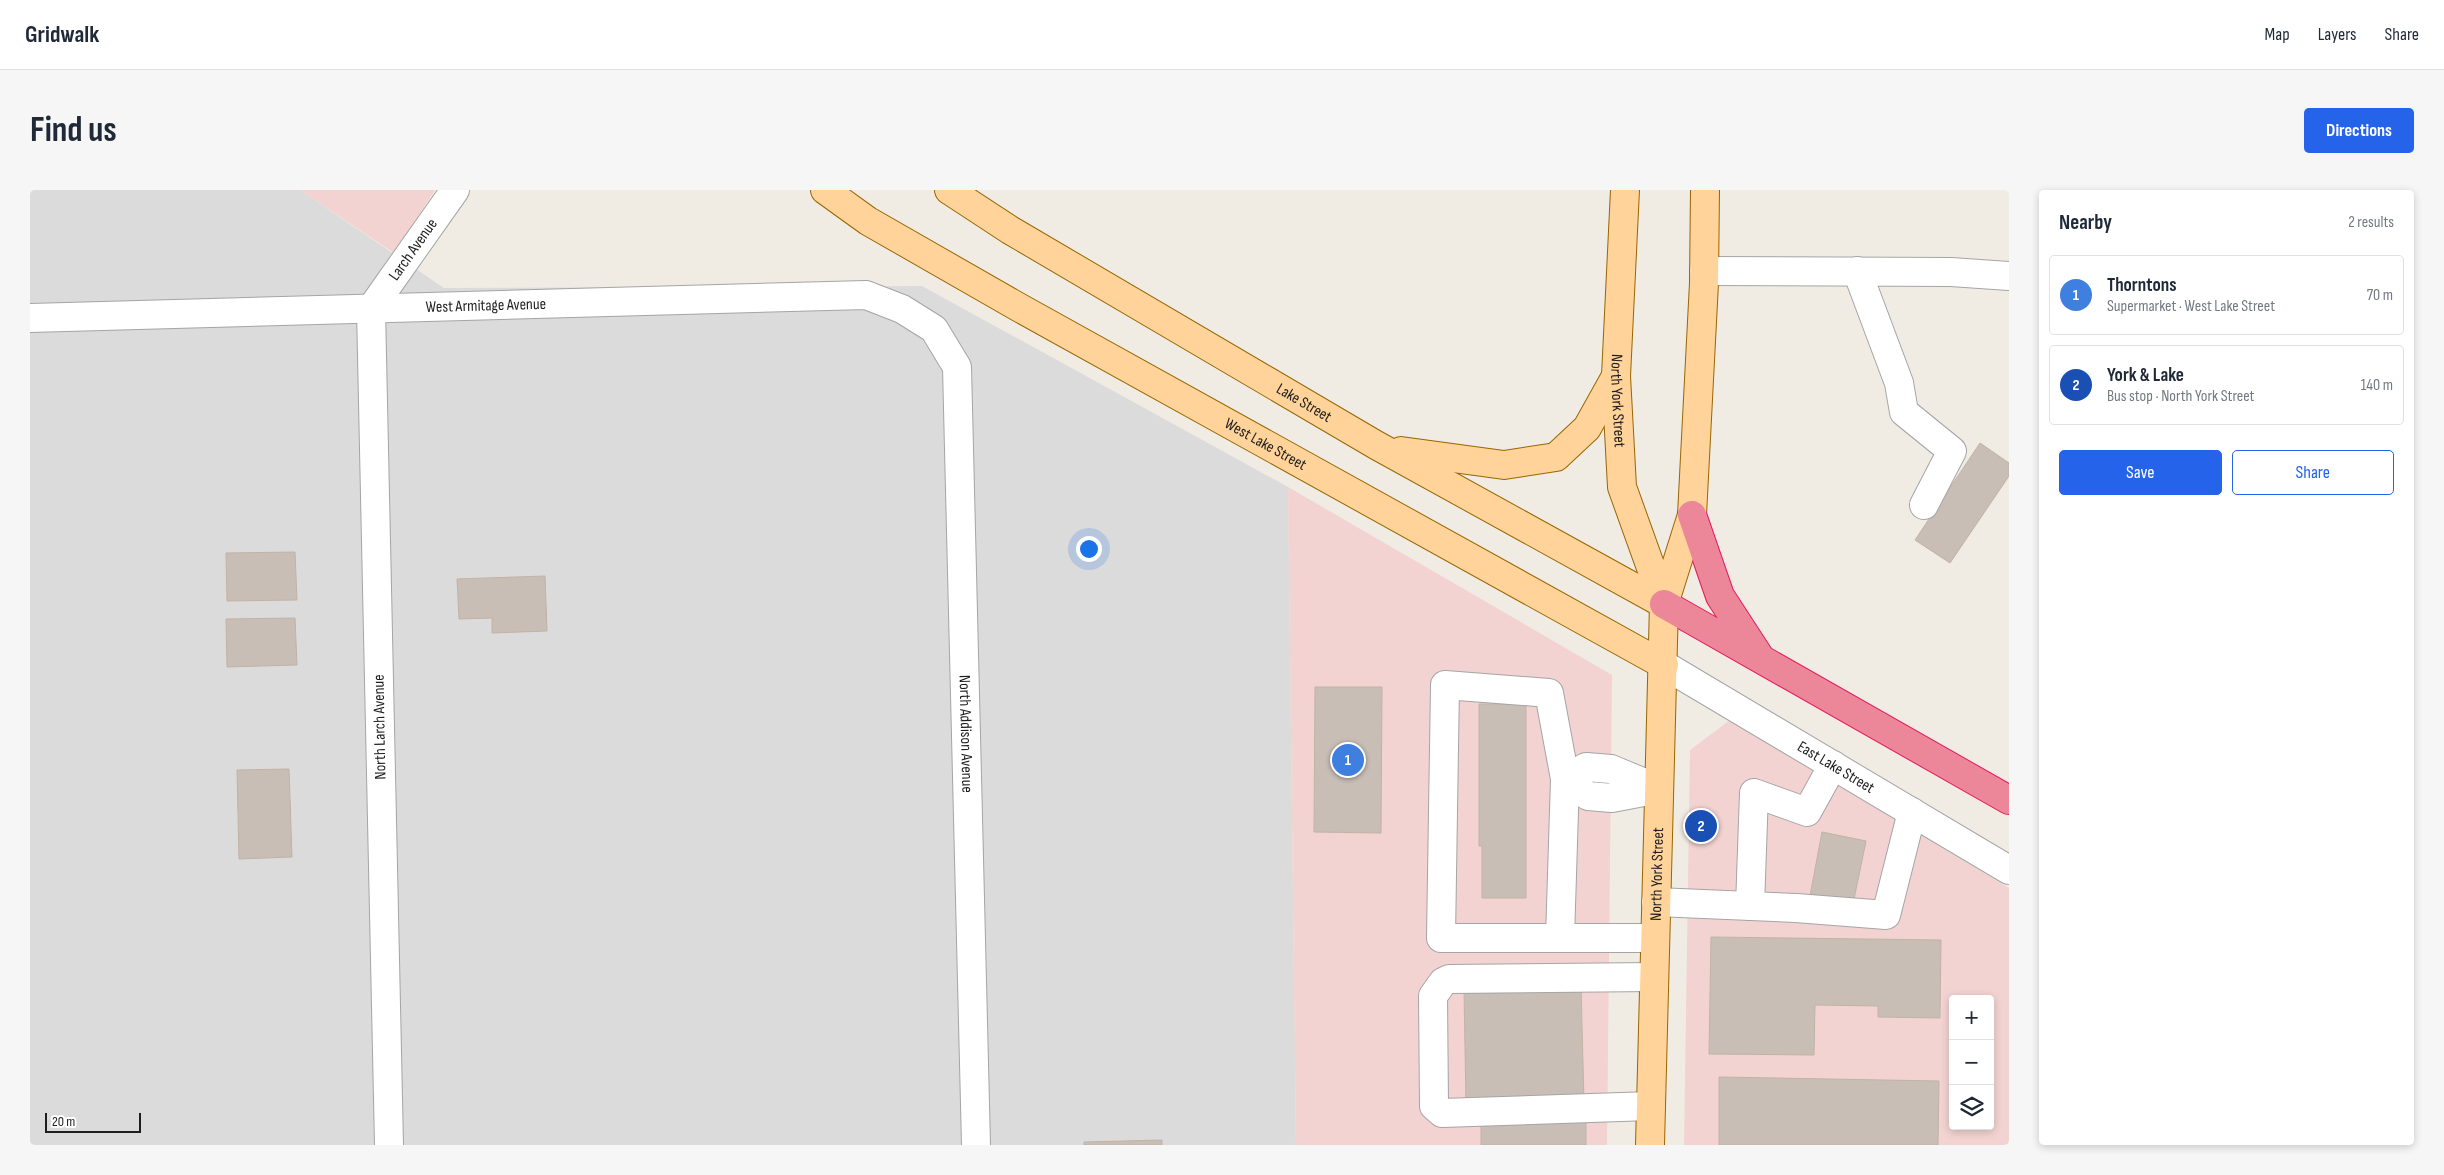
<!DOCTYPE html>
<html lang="en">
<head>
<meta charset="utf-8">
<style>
	body { margin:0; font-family:"Sofia Sans Condensed",sans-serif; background:#f6f6f7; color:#1f2937 }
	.controls { position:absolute; right:15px; bottom:15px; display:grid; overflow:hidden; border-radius:5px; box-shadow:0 2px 8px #0003 }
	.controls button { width:45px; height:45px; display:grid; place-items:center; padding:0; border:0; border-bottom:1px solid #e0e1e3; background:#fff; color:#1f2937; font:25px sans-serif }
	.scale { position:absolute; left:15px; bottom:12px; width:96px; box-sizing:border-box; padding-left:5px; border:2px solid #1e1e1e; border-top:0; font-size:14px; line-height:18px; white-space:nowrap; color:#1e1e1e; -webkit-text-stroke:4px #fff; paint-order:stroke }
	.you { position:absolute; left:1058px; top:358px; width:18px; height:18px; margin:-12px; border:4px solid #fff; border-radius:50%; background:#1a73e8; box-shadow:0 0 0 8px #1a73e833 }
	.badge { display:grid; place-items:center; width:32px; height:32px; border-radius:50%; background:#2563eb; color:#fff; font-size:16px; font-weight:700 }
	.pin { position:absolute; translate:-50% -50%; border:2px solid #fff; box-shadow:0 1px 5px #0006 }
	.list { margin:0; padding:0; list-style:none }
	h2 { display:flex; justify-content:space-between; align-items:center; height:65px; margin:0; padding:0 20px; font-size:21px }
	h2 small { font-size:16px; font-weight:400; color:#747a83 }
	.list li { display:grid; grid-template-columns:32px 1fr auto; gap:15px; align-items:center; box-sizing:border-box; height:80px; margin:0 10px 10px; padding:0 10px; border:1px solid #e0e1e3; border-radius:5px }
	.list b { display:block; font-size:19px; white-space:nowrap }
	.list p { margin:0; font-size:16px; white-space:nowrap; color:#747a83 }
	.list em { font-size:16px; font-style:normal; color:#747a83 }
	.actions { display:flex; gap:10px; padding:15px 20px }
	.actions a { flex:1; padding:11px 0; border:1px solid #2563eb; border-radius:5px; text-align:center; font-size:18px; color:#2563eb }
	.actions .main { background:#2563eb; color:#fff }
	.icon { flex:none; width:28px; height:28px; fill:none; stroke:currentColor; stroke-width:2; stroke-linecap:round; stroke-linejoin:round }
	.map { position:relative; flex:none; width:1979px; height:955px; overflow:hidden; border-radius:5px }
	header { display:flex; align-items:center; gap:30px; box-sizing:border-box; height:70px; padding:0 25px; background:#fff; border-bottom:1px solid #e0e1e3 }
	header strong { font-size:24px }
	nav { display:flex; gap:28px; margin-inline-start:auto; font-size:18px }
	.intro { display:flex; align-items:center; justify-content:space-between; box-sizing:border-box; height:120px; padding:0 30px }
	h1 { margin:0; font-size:35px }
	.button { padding:12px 22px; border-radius:5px; background:#2563eb; color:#fff; font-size:18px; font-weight:700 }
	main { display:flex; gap:30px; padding:0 30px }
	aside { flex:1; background:#fff; border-radius:5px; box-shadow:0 2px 8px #0003 }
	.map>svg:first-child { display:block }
	.residential { fill:#dcdbdb }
	.commercial { fill:#f2d3d1; fill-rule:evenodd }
	.building { fill:#c8beb6; stroke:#c2b2a5 }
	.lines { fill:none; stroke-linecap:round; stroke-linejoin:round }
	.minor-casing { stroke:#a5a5a5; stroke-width:30 }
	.major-casing { stroke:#986600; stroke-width:30 }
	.highway-casing { stroke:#e5195f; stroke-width:30 }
	.minor { stroke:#fff; stroke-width:28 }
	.major { stroke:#ffd399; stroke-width:28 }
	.highway { stroke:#ec8699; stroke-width:28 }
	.labels { text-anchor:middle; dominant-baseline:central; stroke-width:4; stroke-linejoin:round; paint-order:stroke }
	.street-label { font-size:16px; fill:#1e1e1e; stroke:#fff }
</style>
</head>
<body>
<header>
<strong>Gridwalk</strong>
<nav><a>Map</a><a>Layers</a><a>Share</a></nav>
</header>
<div class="intro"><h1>Find us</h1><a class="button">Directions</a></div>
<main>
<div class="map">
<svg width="1979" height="955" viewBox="0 0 1979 955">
	<rect width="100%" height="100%" fill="#f0ece3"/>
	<path class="residential" d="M0,0h270l144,98 478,-2 366,201 8,658h-1266z"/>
	<path class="commercial" d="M270,0h135l-41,63z
		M1258,297l324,188 -5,470h-311z
		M1700,530l279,168v257h-325l6,-395zM1923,809h37v127h-37z"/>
	<path class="building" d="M1950,253l29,20v13l-59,87 -35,-23z
		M265,362l2,48 -70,1 -1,-48z
		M515,386l2,55 -55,2v-15l-33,1 -2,-40z
		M265,428l2,47 -70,2 -1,-48z
		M1285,497h67l-1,146 -67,-1z
		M1449,514h47v194h-44v-52h-3z
		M259,579l3,88 -53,2 -2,-89z
		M1792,642l44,9 -13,63 -43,-8z
		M1681,747l230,3 -1,78 -62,-1v-11l-63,-1 -1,50 -105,-1z
		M1551,797l3,115 -118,2 -2,-114z
		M1689,887l220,4 -1,64h-219z
		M1556,928v27h-105v-26z
		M1132,950v5h-78v-3z"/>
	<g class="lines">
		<defs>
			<g id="minor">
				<path d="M1674,81l247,1 58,4"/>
				<path d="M1827,81l42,112 5,29 48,39 -28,54"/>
				<path id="s1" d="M0,128l836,-23 36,14 32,20 23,38 19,778"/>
				<path id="s2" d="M1634,475l345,205"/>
				<path d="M1535,589l21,-12 25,2 48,20"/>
				<path d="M1535,589l23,17 24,2 47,-9"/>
				<path d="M1626,712l140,6 90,7 26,-103"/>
				<path d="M1720,716l4,-113 53,19 26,-47"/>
				<path d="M1530,748l5,-159 -16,-86 -104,-8 -4,253h214"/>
				<path d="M1621,916l-209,7 -8,-7 -1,-110 10,-14 6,-3 204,-2"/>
				<path id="s3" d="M359,955l-18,-836 84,-119"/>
			</g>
			<g id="major">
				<path id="s4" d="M795,0l43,31 152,87 644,357"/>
				<path id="s5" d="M919,0l61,40 366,215 288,159"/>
				<path id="s6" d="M1595,0l-9,186 6,111 42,117"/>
				<path d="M1371,261l103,14 52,-8 31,-29 29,-52"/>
				<path id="s7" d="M1620,955l14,-541 28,-89 12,-232 1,-93"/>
			</g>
			<path id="highway" d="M1662,325l28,81 39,60
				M1634,414l345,196"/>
		</defs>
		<use href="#minor" class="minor-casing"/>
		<use href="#major" class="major-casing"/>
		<use href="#highway" class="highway-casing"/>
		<use href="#minor" class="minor"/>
		<use href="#major" class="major"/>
		<use href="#highway" class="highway"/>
	</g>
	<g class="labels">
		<g class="street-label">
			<text stroke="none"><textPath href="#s3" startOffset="909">Larch Avenue</textPath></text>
			<text stroke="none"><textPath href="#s1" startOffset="456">West Armitage Avenue</textPath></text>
			<text stroke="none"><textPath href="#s6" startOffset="211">North York Street</textPath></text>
			<text stroke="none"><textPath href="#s5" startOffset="414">Lake Street</textPath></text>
			<text stroke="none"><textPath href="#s4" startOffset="509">West Lake Street</textPath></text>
			<text transform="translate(350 537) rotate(-91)">North Larch Avenue</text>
			<text stroke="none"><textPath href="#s1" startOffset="1324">North Addison Avenue</textPath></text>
			<text stroke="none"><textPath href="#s2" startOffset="200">East Lake Street</textPath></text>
			<text stroke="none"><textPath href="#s7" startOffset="271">North York Street</textPath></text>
		</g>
	</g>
</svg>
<div class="controls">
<button>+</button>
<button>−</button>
<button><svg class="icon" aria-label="layers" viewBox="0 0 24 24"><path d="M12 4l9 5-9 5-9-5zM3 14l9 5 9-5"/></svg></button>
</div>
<div class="scale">20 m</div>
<div class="you"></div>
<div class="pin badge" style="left:1318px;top:570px;background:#3f7fe0">1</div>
<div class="pin badge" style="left:1671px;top:636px;background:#1a4fb4">2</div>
</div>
<aside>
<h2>Nearby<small>2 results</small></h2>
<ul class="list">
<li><span class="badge" style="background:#3f7fe0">1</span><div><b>Thorntons</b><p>Supermarket · West Lake Street</p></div><em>70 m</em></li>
<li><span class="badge" style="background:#1a4fb4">2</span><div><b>York &amp; Lake</b><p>Bus stop · North York Street</p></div><em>140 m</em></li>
</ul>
<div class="actions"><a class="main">Save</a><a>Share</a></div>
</aside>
</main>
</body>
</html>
